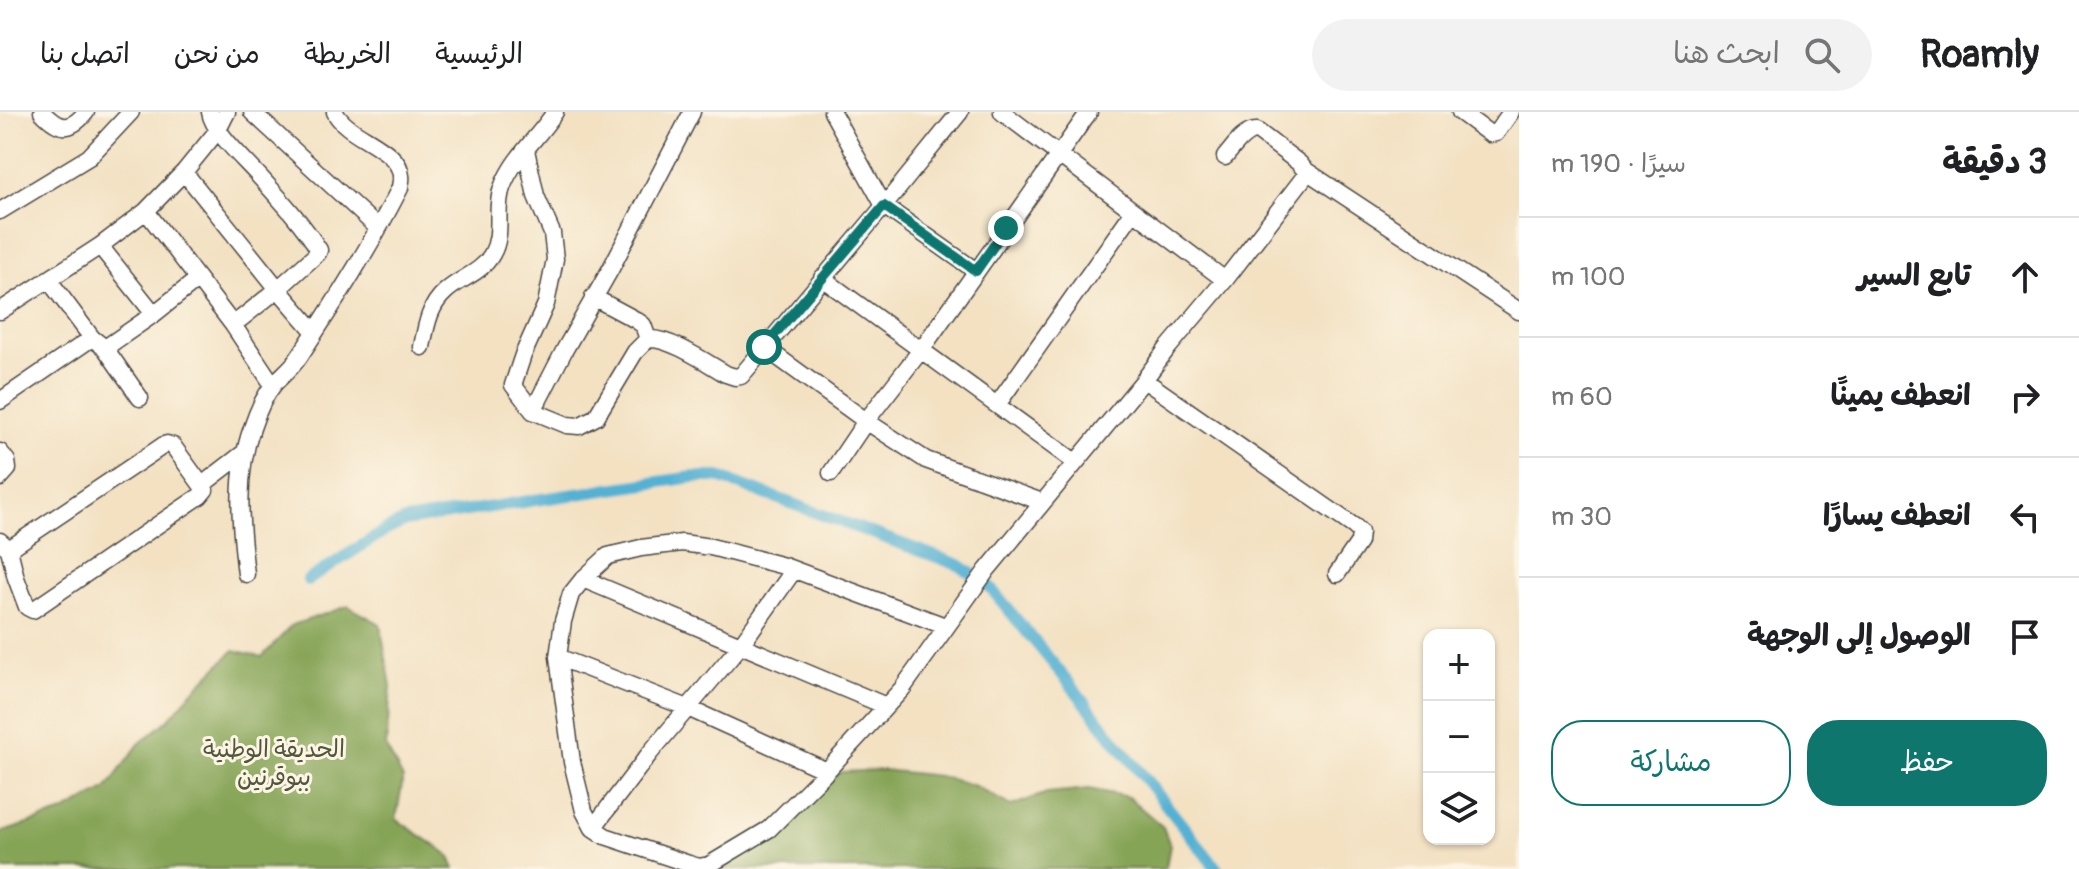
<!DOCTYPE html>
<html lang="ar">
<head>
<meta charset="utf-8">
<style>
	body { margin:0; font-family:Pangolin,"Playpen Sans Arabic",sans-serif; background:#f2f2f2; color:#202124; direction:rtl }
	.controls { position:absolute; right:24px; bottom:24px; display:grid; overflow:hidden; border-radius:16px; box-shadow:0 2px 6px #0004 }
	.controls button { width:72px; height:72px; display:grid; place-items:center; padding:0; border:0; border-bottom:2px solid #e0e0e0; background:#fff; color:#202124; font:40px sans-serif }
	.stop { position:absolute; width:24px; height:24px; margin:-18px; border:6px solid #0f766e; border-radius:50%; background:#fff }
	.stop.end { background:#0f766e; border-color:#fff; box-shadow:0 2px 8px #0008 }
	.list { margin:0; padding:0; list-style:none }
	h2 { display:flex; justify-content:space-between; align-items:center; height:104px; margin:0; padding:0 32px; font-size:34px }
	h2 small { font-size:26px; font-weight:400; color:#757577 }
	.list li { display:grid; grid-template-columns:52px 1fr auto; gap:24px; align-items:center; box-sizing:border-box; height:120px; padding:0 32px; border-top:2px solid #e0e0e0 }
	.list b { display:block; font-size:30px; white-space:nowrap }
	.list em { font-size:26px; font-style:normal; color:#757577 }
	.actions { display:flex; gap:16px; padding:24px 32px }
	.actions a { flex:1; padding:18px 0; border:2px solid #0f766e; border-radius:32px; text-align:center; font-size:28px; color:#0f766e }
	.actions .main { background:#0f766e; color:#fff }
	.icon { flex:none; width:44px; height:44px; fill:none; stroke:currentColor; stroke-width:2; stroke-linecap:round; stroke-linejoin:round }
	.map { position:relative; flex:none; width:1519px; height:757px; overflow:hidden; direction:ltr }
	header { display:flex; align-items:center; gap:48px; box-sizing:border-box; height:112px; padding:0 40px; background:#fff; border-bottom:2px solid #e0e0e0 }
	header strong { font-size:38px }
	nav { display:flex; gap:44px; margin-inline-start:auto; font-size:28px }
	.search { width:560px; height:72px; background:#f2f2f2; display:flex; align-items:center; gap:20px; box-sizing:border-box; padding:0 28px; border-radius:44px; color:#757577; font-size:30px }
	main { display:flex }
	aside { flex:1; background:#fff }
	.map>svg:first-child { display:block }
	.forest { fill:#86a457; stroke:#586841; stroke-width:2 }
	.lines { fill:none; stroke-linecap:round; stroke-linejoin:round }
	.canal { stroke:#55b1d3; stroke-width:12 }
	.minor-casing { stroke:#494642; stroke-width:19 }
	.minor { stroke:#fff; stroke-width:16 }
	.route { stroke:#0f766e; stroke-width:10 }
	.labels { text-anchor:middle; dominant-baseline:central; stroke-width:6; stroke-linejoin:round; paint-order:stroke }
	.park-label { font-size:24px; fill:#51573b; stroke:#fcf5e5 }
</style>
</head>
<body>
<header>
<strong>Roamly</strong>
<div class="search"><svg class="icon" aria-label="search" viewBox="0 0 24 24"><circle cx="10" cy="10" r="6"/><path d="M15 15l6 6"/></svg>ابحث هنا</div>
<nav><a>الرئيسية</a><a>الخريطة</a><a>من نحن</a><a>اتصل بنا</a></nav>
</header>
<main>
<aside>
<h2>3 دقيقة<small>سيرًا · 190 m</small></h2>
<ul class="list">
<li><svg class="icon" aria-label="ahead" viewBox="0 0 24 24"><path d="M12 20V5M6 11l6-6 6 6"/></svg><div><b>تابع السير</b></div><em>100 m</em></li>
<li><svg class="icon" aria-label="right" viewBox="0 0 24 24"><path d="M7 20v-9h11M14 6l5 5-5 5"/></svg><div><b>انعطف يمينًا</b></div><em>60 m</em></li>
<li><svg class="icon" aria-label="left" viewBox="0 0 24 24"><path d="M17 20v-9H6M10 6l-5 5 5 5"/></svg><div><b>انعطف يسارًا</b></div><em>30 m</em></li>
<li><svg class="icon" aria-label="arrive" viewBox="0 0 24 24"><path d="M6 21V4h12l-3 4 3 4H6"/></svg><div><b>الوصول إلى الوجهة</b></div></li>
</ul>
<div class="actions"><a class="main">حفظ</a><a>مشاركة</a></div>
</aside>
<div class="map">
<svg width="1519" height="757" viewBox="0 0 1519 757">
	<rect width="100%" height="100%" fill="#fcf5e5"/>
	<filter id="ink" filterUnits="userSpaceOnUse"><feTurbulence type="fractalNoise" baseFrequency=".0125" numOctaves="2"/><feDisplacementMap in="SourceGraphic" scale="16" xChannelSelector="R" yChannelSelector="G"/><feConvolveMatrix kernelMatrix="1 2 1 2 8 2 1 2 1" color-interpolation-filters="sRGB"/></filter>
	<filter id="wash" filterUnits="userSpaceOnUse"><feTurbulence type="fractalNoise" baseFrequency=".006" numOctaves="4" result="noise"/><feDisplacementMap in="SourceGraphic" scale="32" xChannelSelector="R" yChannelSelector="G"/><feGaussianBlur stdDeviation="1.8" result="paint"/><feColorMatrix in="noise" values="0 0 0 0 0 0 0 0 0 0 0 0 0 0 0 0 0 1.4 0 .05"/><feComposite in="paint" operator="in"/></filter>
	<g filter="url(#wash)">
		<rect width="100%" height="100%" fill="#f3e1c2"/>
		<path class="forest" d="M348,494l32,18 11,62 -5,61 17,32 -7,40 53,36 6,14h-455v-36l64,-21 42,-23 33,-45 29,-24 26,-30 40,-40 28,7 30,-32z
			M883,658l56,6 36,10 36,20 36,-13 42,-4 39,8 35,30 7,18 -4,22 -3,2h-446l123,-97z"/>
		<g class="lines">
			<path class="canal" d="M308,468l78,-50 19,-9 130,-21 158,-23h26l240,88 29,20 82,99 147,185"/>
		</g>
	</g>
	<g filter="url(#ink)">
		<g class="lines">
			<defs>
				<path id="minor" d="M42,0c17,18 28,20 44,0
					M210,0c3,20 36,49 49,64 21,23 44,48 60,74l-1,3 -40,36 -45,36
					M252,0l126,116
					M832,0l52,94 92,65
					M1002,0l223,168
					M1460,0l30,22 6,-1 15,-21
					M526,38l10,46 16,37 3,26 -9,45 -23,51 -10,30 20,26 34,14 12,1 17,-9 39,-65 13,-13c21,-2 59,24 78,35l9,3 6,-1 143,-170 76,-94
					M1305,58l214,141
					M184,60l94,117 37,43
					M0,99l89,-54 42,-45
					M146,99l87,114 40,60
					M100,134l54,68
					M822,166l253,184
					M48,167l44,59 13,10 35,50
					M593,185l43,23 7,5 5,14
					M0,199l100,-65 46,-35 38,-39 34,-42 9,-18
					M422,235c4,-20 7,-41 23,-55 16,-15 36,-18 47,-38 12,-21 2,-45 10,-66 10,-29 37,-51 53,-76
					M764,235l102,74 60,39 116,42
					M105,236l49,-34 44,-35
					M1144,268l211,147 5,5 -1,10 -22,32
					M0,289l92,-63
					M997,293l136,-193
					M533,299l32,-62 45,-79 82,-158
					M0,340l7,9 1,8 -8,9
					M831,361l35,-52 55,-71 168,-238
					M202,373l43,-33
					M0,429l9,8 7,29 11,29 6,3 167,-114 5,-6 -32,-44 -6,-2 -3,1 -155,104
					M246,462c-6,-49 -11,-99 6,-146 5,-15 12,-32 22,-44 8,-9 18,-16 25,-27 36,-55 71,-110 101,-169 0,-4 2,-8 1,-12 -1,-29 -55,-39 -66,-64
					M583,467l303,127
					M945,514l-161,-60 -73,-19 -29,-4 -41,5 -33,8 -25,23 -12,15 -8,27 -5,36 14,105 12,49 9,17 12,8 84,28 10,3 10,-2 60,-36 54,-54 79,-86 85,-119 157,-190 23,-31 58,-69 80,-104v-6l-6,-7 -42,-32c-13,-1 -24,17 -32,26
					M558,545l130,51 139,63
					M593,716l57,-75 90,-107 54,-76"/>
			</defs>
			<use href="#minor" class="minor-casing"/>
			<use href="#minor" class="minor"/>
		</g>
	</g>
	<g class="lines" filter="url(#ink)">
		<path class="route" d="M764,235l120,-141 92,65 30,-43"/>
	</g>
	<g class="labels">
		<g class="park-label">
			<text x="274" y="637">الحديقة الوطنية<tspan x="274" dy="28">ببوقرنين</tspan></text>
		</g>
	</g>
</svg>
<div class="controls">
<button>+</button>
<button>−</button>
<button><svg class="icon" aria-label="layers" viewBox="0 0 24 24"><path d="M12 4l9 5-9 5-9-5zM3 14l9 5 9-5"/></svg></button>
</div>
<div class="stop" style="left:764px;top:235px"></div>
<div class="stop end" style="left:1006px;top:116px"></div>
</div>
</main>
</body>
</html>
